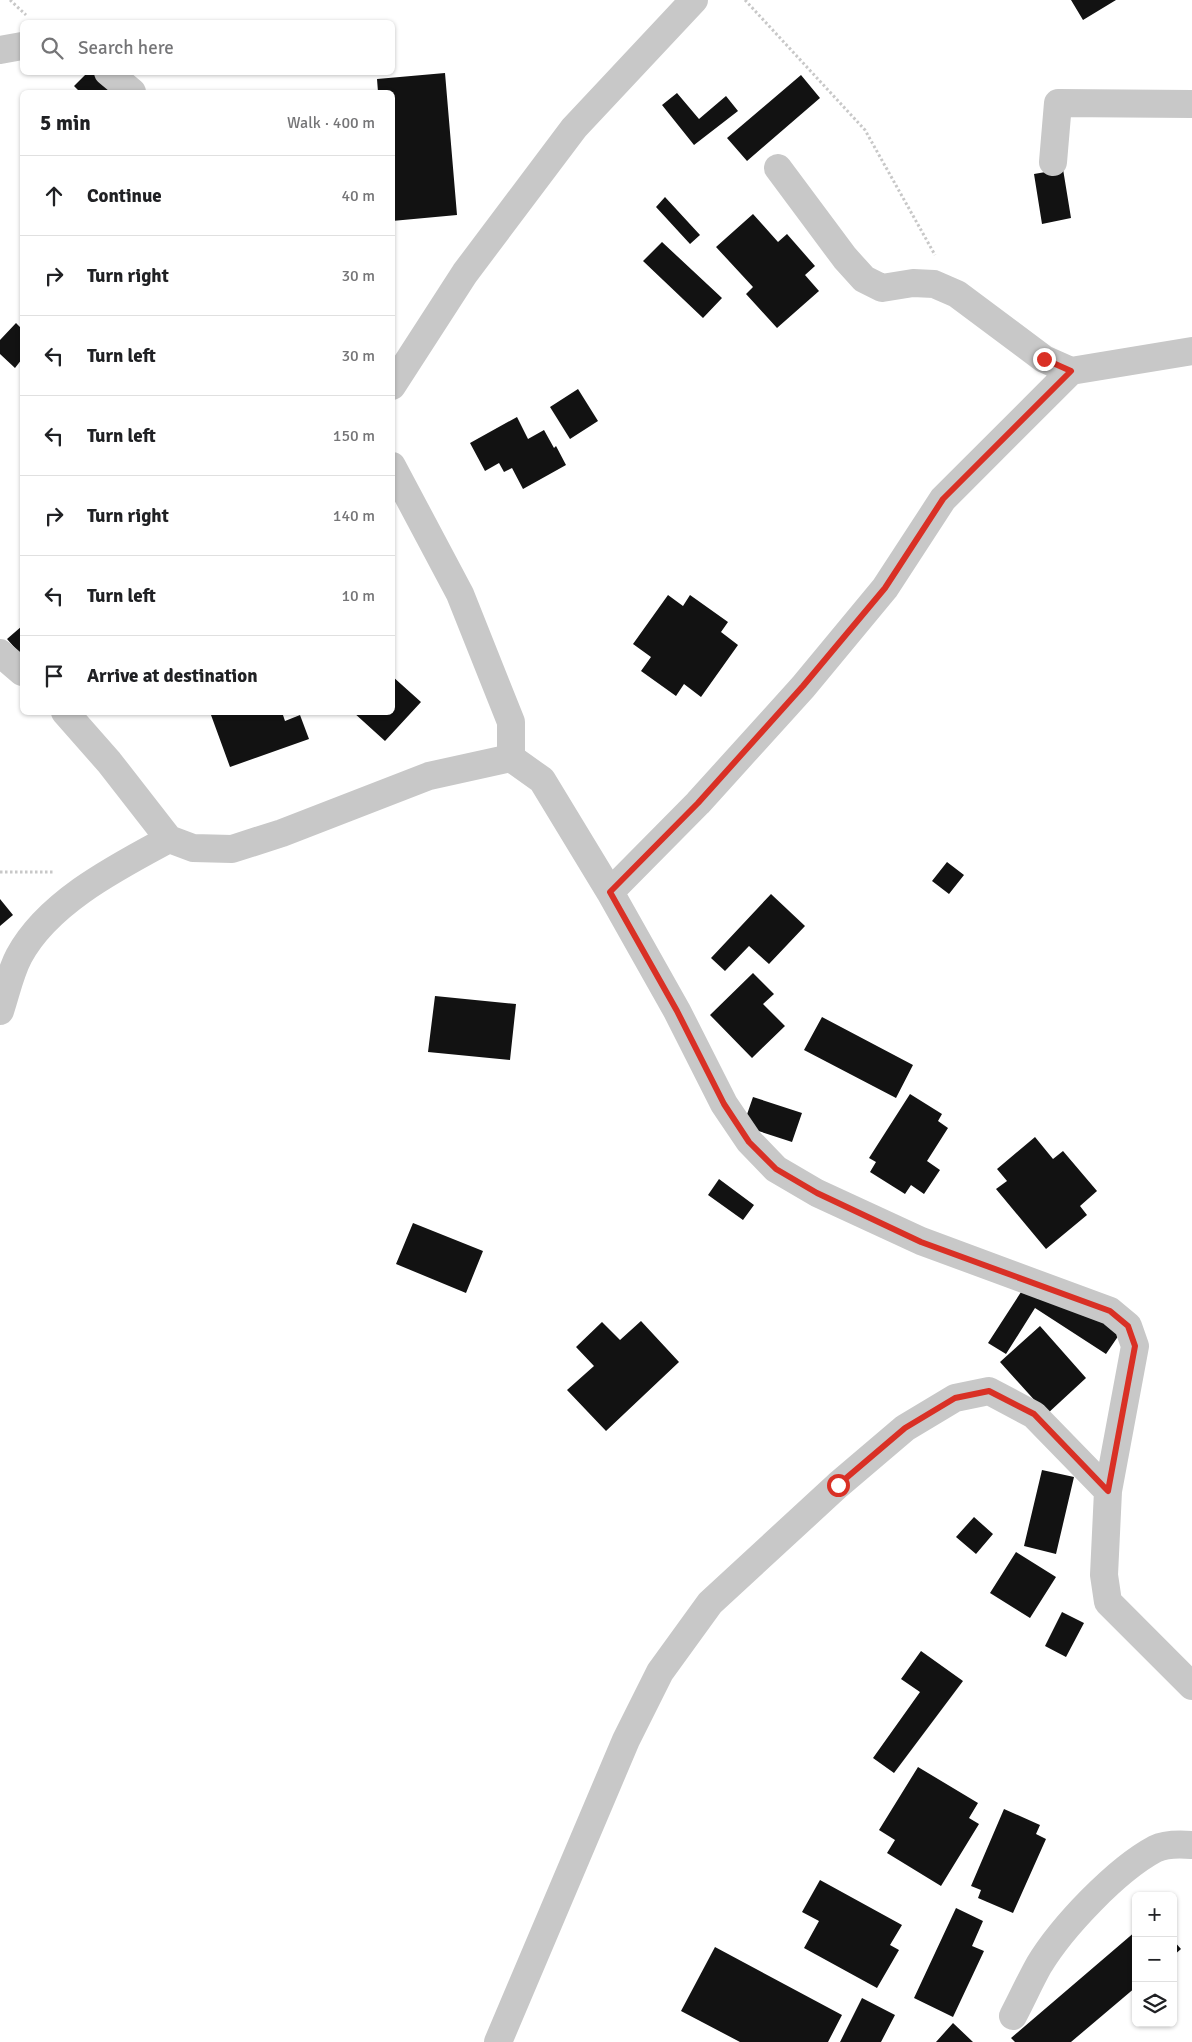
<!DOCTYPE html>
<html lang="en">
<head>
<meta charset="utf-8">
<style>
	body { margin:0; font-family:Signika,sans-serif; background:#f2f2f2; color:#202124 }
	.controls { position:absolute; right:15px; bottom:15px; display:grid; overflow:hidden; border-radius:8px; box-shadow:0 1px 4px #0004 }
	.controls button { width:45px; height:45px; display:grid; place-items:center; padding:0; border:0; border-bottom:1px solid #e0e0e0; background:#fff; color:#202124; font:25px sans-serif }
	.stop { position:absolute; width:15px; height:15px; margin:-11px; border:4px solid #d93025; border-radius:50%; background:#fff }
	.stop.end { background:#d93025; border-color:#fff; box-shadow:0 1px 5px #0008 }
	.list { margin:0; padding:0; list-style:none }
	h2 { display:flex; justify-content:space-between; align-items:center; height:65px; margin:0; padding:0 20px; font-size:21px }
	h2 small { font-size:16px; font-weight:400; color:#757577 }
	.list li { display:grid; grid-template-columns:32px 1fr auto; gap:15px; align-items:center; box-sizing:border-box; height:80px; padding:0 20px; border-top:1px solid #e0e0e0 }
	.list b { display:block; font-size:19px; white-space:nowrap }
	.list em { font-size:16px; font-style:normal; color:#757577 }
	.icon { flex:none; width:28px; height:28px; fill:none; stroke:currentColor; stroke-width:2; stroke-linecap:round; stroke-linejoin:round }
	.map { position:relative; flex:none; width:1192px; height:2042px; overflow:hidden }
	.search { position:absolute; background:#fff; box-shadow:0 1px 4px #0004; left:20px; top:20px; width:375px; height:55px; display:flex; align-items:center; gap:12px; box-sizing:border-box; padding:0 18px; border-radius:8px; color:#757577; font-size:19px }
	.panel { position:absolute; background:#fff; box-shadow:0 1px 4px #0004; left:20px; top:90px; width:375px; height:625px; border-radius:8px }
	.map>svg:first-child { display:block }
	.building { fill:#121212 }
	.lines { fill:none; stroke-linecap:round; stroke-linejoin:round }
	.path { stroke:#c8c8c8; stroke-width:3; stroke-dasharray:2.5 2.5; stroke-linecap:butt }
	.minor { stroke:#c8c8c8; stroke-width:28 }
	.route { stroke:#d93025; stroke-width:6 }
</style>
</head>
<body>
<div class="map">
<svg width="1192" height="2042" viewBox="0 0 1192 2042">
	<rect width="100%" height="100%" fill="#fff"/>
	<path class="building" d="M1071,0h45l-33,20z
		M88,72h6l19,20h-33l-6,-6z
		M445,73l12,142 -65,6v-129h-14l-1,-13z
		M801,75l19,23 -73,63 -20,-23z
		M677,93l22,26 27,-23 12,15 -44,34 -32,-40z
		M1063,169l8,49 -29,6 -8,-50z
		M665,197l35,38 -10,9 -34,-37z
		M753,214l25,28 9,-8 28,32 -10,9 14,16 -42,37 -31,-34 7,-7 -37,-40z
		M662,242l60,56 -19,20 -60,-57z
		M16,323l6,6v30l-7,9 -15,-14v-14z
		M578,389l20,32 -28,18 -20,-32z
		M517,417l11,22 16,-9 10,18 2,-2 10,19 -43,24 -11,-21 -8,4 -5,-9 -14,8 -15,-28z
		M668,595l15,11 7,-11 38,27 -7,10 17,13 -37,52 -17,-13 -8,12 -35,-25 10,-14 -18,-13z
		M22,626v30l-15,-17z
		M392,676l29,26 -36,39 -32,-29h39z
		M219,712h63l3,9 15,-6 9,24 -79,28 -19,-52z
		M947,862l17,13 -15,19 -17,-13z
		M771,894l34,32 -36,38 -20,-18 -24,25 -14,-13z
		M0,899l13,16 -13,11z
		M753,973l21,21 -11,10 22,22 -33,32 -42,-43z
		M435,996l81,8 -6,56 -82,-8z
		M822,1017l91,48 -17,33 -92,-48z
		M910,1094l32,20 -4,7 10,7 -21,33 13,9 -16,24 -13,-9 -6,9 -35,-22 6,-10 -7,-4z
		M753,1097l49,16 -10,29 -49,-16z
		M1035,1137l18,22 10,-8 34,40 -17,15 7,9 -41,34 -50,-60 11,-8 -10,-12z
		M719,1179l35,26 -11,15 -35,-25z
		M413,1223l70,28 -17,42 -70,-29z
		M1032,1275l89,57 -15,22 -71,-46 -29,46 -18,-11z
		M641,1321l38,41 -73,69 -39,-41 27,-24 -18,-19 26,-25 18,18z
		M1040,1326l46,52 -39,36 -47,-52z
		M1042,1470l32,7 -18,77 -32,-8z
		M974,1517l19,17 -17,20 -20,-17z
		M1016,1552l40,25 -26,41 -40,-25z
		M1062,1612l22,11 -18,34 -21,-11z
		M921,1651l42,30 -69,92 -21,-15 47,-66 -19,-13z
		M918,1767l60,36 -9,15 10,6 -38,62 -54,-33 8,-13 -16,-10z
		M1004,1809l36,16 -4,9 10,5 -33,74 -35,-15 3,-8 -10,-4z
		M820,1880l82,45 -12,20 9,5 -22,38 -73,-40 15,-27 -17,-9z
		M956,1908l27,13 -11,25 12,5 -31,66 -39,-19z
		M1136,1931v56l-65,55h-56l-4,-4z
		M1173,1940l8,9 -8,7z
		M715,1947l127,68 -14,27h-88l-59,-31z
		M862,1998l33,17 -14,27h-41z
		M953,2023l20,19h-37z"/>
	<g class="lines">
		<path class="path" d="M10,0l16,15
			M745,0l120,130 70,125
			M0,872h54"/>
		<path class="minor" d="M0,50l22,-4
			M108,72l24,20
			M1053,162l5,-59 134,1
			M778,168l67,90 19,21 18,9 31,-5 21,1 23,10 87,65 27,12 121,-20
			M392,386l73,-113 109,-145 120,-128
			M392,466l68,128 51,128v36
			M0,653l22,19
			M65,712l44,50 60,77 24,9 39,1 50,-16 147,-57 82,-18 31,22 68,112 67,119 47,93 25,37 27,28 41,24 104,48 189,70 18,15 7,20 -27,145 -4,84 4,27 84,84
			M610,892l88,-89 105,-116 82,-99 58,-89 128,-128
			M0,1011c6,-18 10,-38 19,-55 29,-54 98,-89 150,-117
			M1013,2016c9,-17 17,-35 26,-51 23,-38 77,-95 116,-116 10,-5 25,-5 37,-4
			M498,2042l128,-302 34,-68 50,-69 128,-118 67,-57 50,-30 34,-7 45,24 74,76"/>
	</g>
	<g class="lines">
		<path class="route" d="M838,1485l67,-57 50,-30 34,-7 45,23 74,77 27,-145 -7,-20 -18,-15 -189,-69 -104,-49 -41,-24 -27,-27 -25,-38 -47,-93 -67,-119 88,-89 105,-117 82,-98 58,-89 128,-128 -27,-12"/>
	</g>
</svg>
<div class="controls">
<button>+</button>
<button>−</button>
<button><svg class="icon" aria-label="layers" viewBox="0 0 24 24"><path d="M12 4l9 5-9 5-9-5zM3 14l9 5 9-5"/></svg></button>
</div>
<div class="stop" style="left:838px;top:1485px"></div>
<div class="stop end" style="left:1044px;top:359px"></div>
<div class="search"><svg class="icon" aria-label="search" viewBox="0 0 24 24"><circle cx="10" cy="10" r="6"/><path d="M15 15l6 6"/></svg>Search here</div>
<section class="panel">
<h2>5 min<small>Walk · 400 m</small></h2>
<ul class="list">
<li><svg class="icon" aria-label="ahead" viewBox="0 0 24 24"><path d="M12 20V5M6 11l6-6 6 6"/></svg><div><b>Continue</b></div><em>40 m</em></li>
<li><svg class="icon" aria-label="right" viewBox="0 0 24 24"><path d="M7 20v-9h11M14 6l5 5-5 5"/></svg><div><b>Turn right</b></div><em>30 m</em></li>
<li><svg class="icon" aria-label="left" viewBox="0 0 24 24"><path d="M17 20v-9H6M10 6l-5 5 5 5"/></svg><div><b>Turn left</b></div><em>30 m</em></li>
<li><svg class="icon" aria-label="left" viewBox="0 0 24 24"><path d="M17 20v-9H6M10 6l-5 5 5 5"/></svg><div><b>Turn left</b></div><em>150 m</em></li>
<li><svg class="icon" aria-label="right" viewBox="0 0 24 24"><path d="M7 20v-9h11M14 6l5 5-5 5"/></svg><div><b>Turn right</b></div><em>140 m</em></li>
<li><svg class="icon" aria-label="left" viewBox="0 0 24 24"><path d="M17 20v-9H6M10 6l-5 5 5 5"/></svg><div><b>Turn left</b></div><em>10 m</em></li>
<li><svg class="icon" aria-label="arrive" viewBox="0 0 24 24"><path d="M6 21V4h12l-3 4 3 4H6"/></svg><div><b>Arrive at destination</b></div></li>
</ul>
</section>
</div>
</body>
</html>
